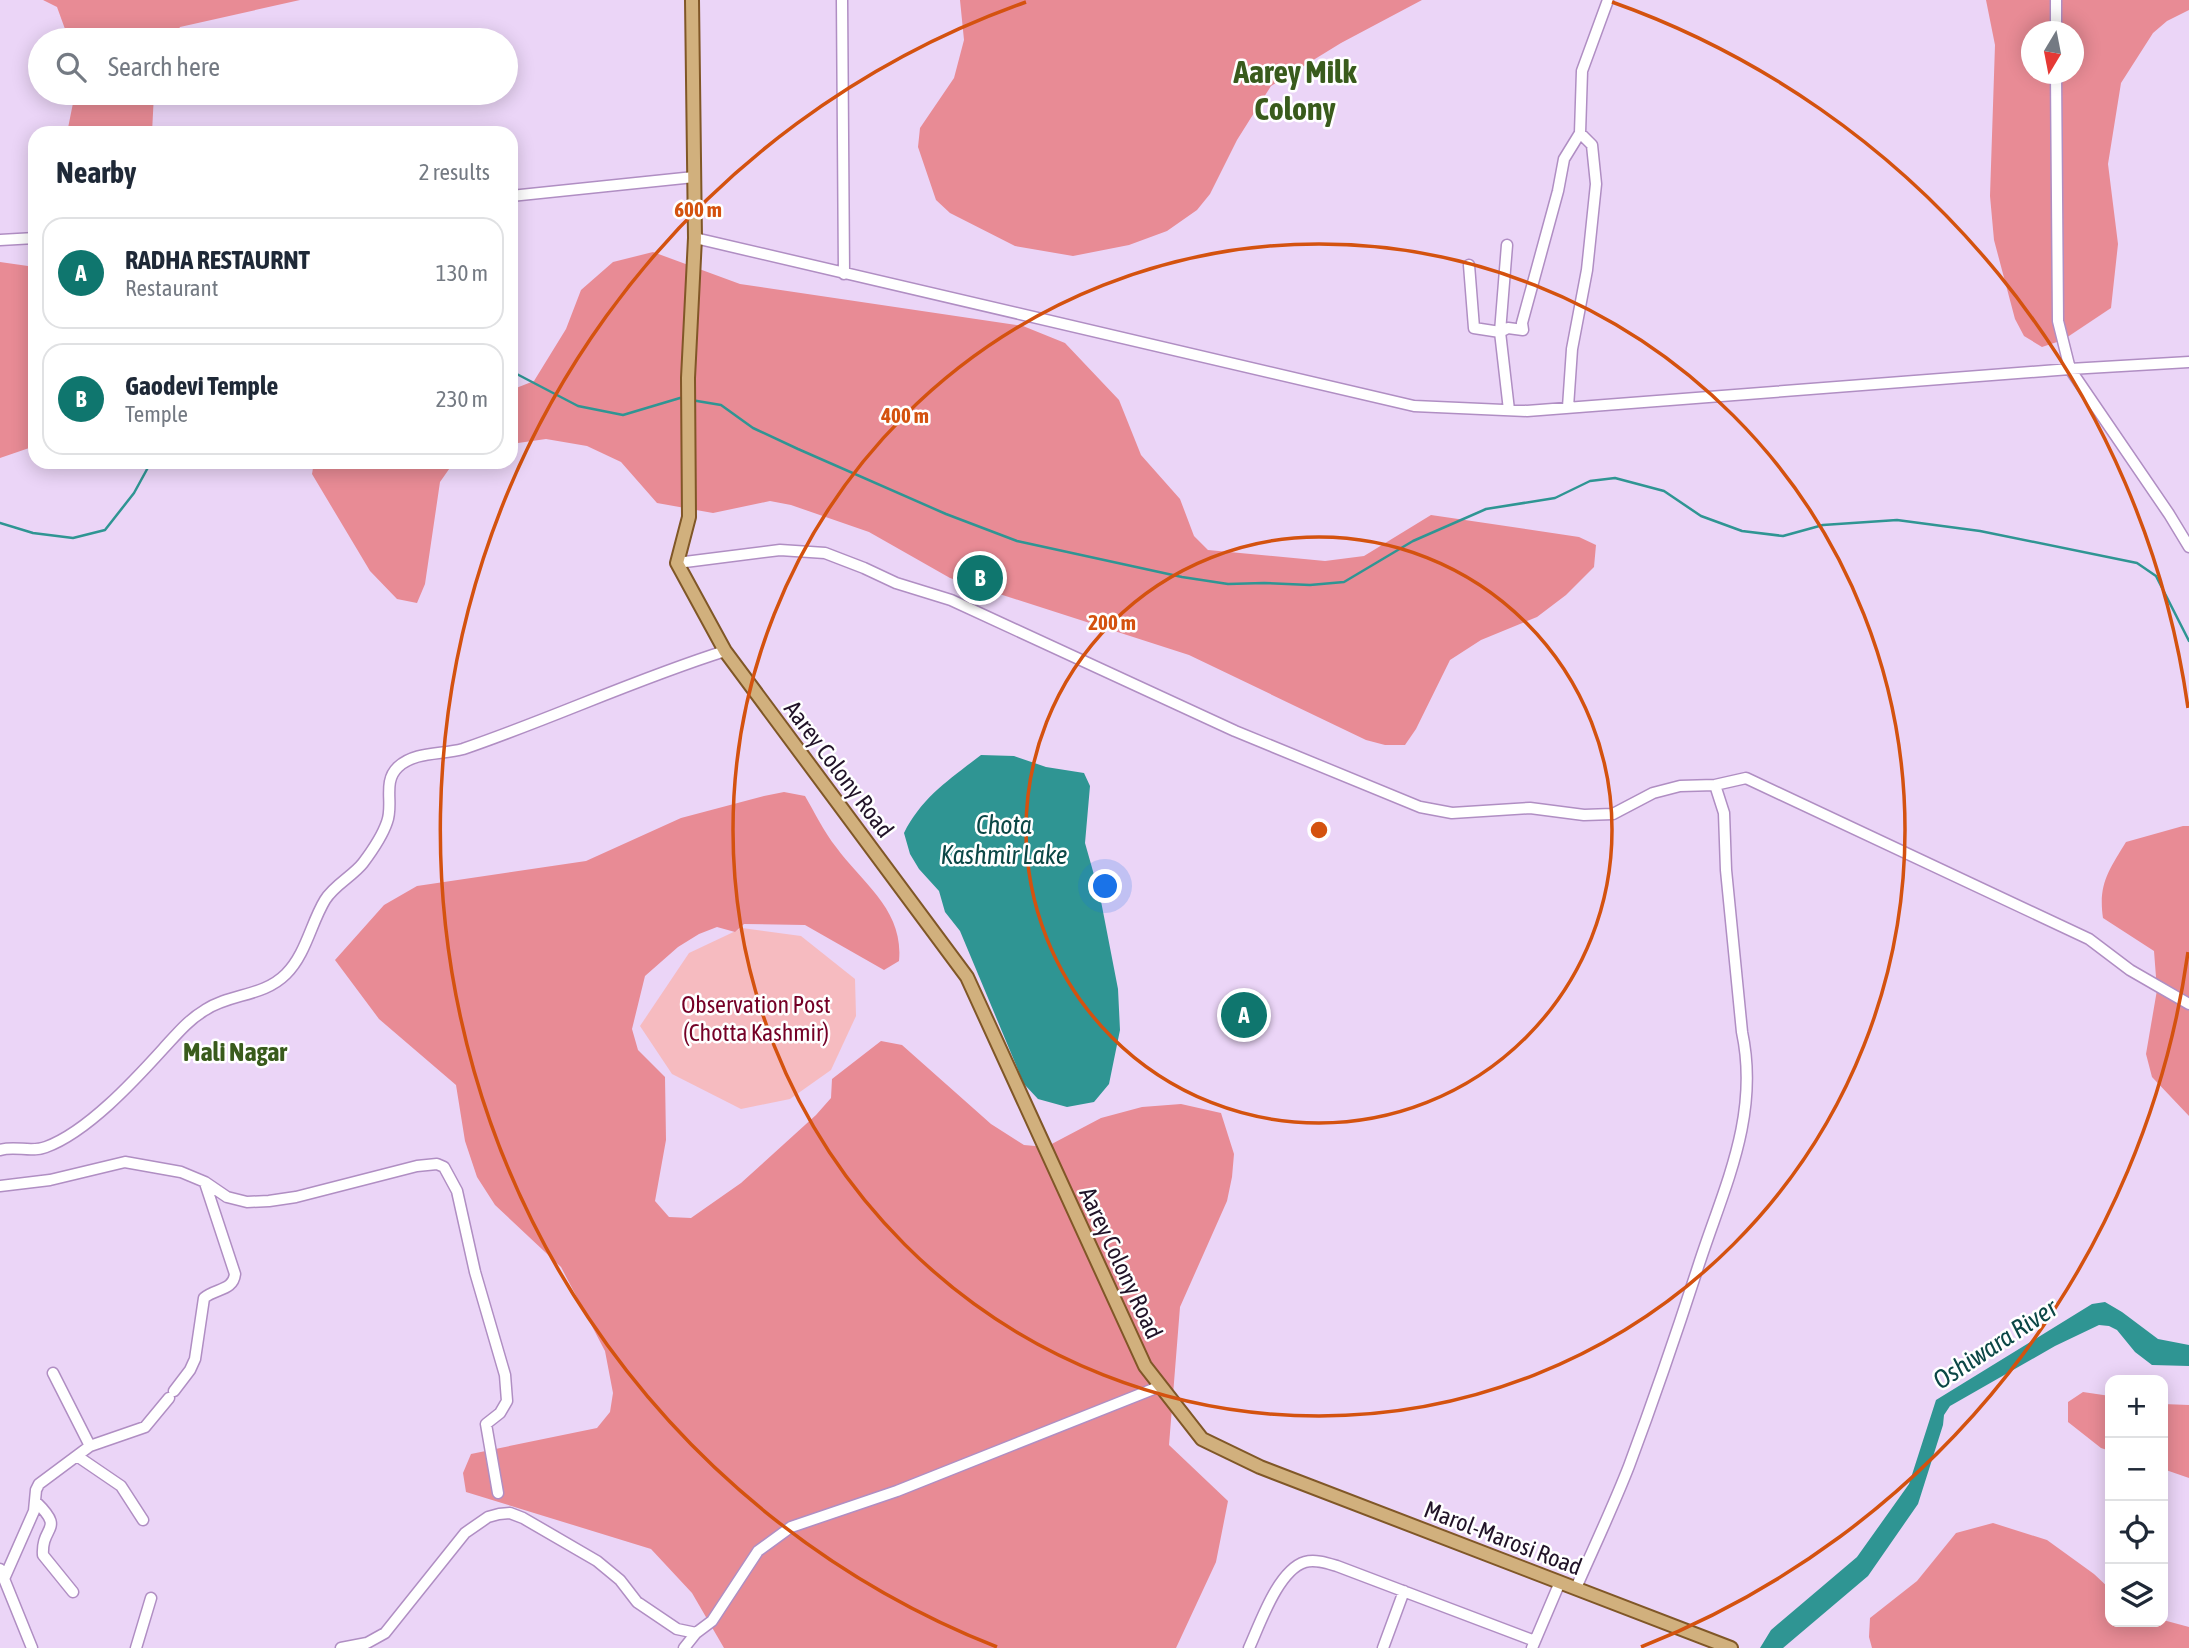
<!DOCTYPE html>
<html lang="en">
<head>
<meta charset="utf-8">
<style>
	body { margin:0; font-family:"Asap Condensed",sans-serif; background:#f2f2f3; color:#1f2937 }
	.controls { position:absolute; right:21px; bottom:21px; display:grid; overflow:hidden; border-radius:14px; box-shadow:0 4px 18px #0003 }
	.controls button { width:63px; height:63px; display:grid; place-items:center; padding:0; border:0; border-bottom:2px solid #e0e1e3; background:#fff; color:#1f2937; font:35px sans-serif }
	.compass { position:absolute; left:2021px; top:21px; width:63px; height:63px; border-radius:50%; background:#fff; box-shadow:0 4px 18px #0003; rotate:190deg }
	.you { position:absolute; left:1106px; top:887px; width:24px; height:24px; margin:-18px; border:5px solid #fff; border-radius:50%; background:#1a73e8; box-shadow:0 0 0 10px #1a73e833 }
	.badge { display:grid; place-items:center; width:46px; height:46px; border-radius:50%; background:#0f766e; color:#fff; font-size:23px; font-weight:700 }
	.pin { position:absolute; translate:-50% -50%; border:4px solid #fff; box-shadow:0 2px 7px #0006 }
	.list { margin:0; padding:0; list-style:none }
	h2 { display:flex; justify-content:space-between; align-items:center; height:91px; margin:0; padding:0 28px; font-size:30px }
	h2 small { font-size:23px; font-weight:400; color:#747a83 }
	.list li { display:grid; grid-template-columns:46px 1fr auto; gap:21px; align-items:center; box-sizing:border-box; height:112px; margin:0 14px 14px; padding:0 14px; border:2px solid #e0e1e3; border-radius:21px }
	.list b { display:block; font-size:26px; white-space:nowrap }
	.list p { margin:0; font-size:23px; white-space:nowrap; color:#747a83 }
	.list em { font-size:23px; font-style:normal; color:#747a83 }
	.icon { flex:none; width:38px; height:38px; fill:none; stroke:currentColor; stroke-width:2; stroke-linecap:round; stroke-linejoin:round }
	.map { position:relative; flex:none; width:2189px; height:1648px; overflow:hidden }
	.search { position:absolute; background:#fff; box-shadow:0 4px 18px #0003; left:28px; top:28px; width:490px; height:77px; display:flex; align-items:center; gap:18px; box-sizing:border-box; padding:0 24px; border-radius:38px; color:#747a83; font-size:26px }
	.panel { position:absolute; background:#fff; box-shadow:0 4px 18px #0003; left:28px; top:126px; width:490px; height:343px; border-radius:21px }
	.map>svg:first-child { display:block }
	.green { fill:#f6bbc0 }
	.forest { fill:#e88b95; fill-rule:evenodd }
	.water { fill:#2f9593 }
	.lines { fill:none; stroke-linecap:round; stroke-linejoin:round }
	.stream { stroke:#2f9593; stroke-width:2.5 }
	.minor-casing { stroke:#b08ec3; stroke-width:13 }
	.major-casing { stroke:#805727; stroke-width:16 }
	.minor { stroke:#fff; stroke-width:10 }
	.major { stroke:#d1b07d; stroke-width:12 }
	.ring { fill:none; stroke:#d4520f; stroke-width:3.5 }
	.labels { text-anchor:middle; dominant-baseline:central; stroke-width:5; stroke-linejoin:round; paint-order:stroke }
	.street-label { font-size:24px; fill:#211328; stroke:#fff }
	.park-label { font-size:24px; fill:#750026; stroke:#fff }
	.water-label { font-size:26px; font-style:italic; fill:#0b4746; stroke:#fff }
	.neighbourhood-label { font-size:26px; font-weight:bold; fill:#395b1c; stroke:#fff }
	.district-label { font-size:32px; font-weight:bold; fill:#395b1c; stroke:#fff }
	.centre { fill:#d4520f; stroke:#fff; stroke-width:3.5 }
	.ring-label { font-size:21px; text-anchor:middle; font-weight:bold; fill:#d4520f; stroke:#fff; stroke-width:5; stroke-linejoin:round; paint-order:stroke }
</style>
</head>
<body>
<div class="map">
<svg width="2189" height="1648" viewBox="0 0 2189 1648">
	<rect width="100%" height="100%" fill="#ebd5f7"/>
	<path class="green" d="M742,928l59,8 54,43 1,37 -25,54 -41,29 -49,10 -69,-35 -32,-48 49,-73z"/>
	<path class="forest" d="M43,0h257l-120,27 -8,13h-103l-12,-33z
		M960,0h462l-81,43 -70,43 -34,54 -27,54 -13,16 -30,21 -38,14 -56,11 -58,-10 -65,-33 -14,-13 -18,-53 2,-19 34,-50 10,-38z
		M1986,0h203v10l-22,11 -14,12 -32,50 -13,81 10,80 -7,64 -48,32 -21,7 -18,-11 -9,-17 -21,-79 -4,-44 5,-151zM2032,32h42v42h-42z
		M75,93h79l-2,40h-85z
		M653,252l87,32 283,42 42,17 54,57 22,55 39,44 14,37 14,14 117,11 39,-5 67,-41 148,22 17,8 -2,22 -28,28 -29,22 -56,23 -31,20 -34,69 -11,16h-20l-19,-5 -177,-85 -239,-77 -81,-46 -78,-27 -21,-4 -57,12 -56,-10 -36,-41 -34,-16 -41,-7 -35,5v-54l23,-9 32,-52 15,-39 32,-28z
		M0,262l35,5v179l-35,12z
		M314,462h140l-14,20 -15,102 -8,19 -20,-4 -27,-28 -58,-97z
		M784,792l21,4c10,17 19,36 31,51 27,37 68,63 63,114l-15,9 -79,-45 -61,-1 -9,8 -18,-5 -18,7 -21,13 -33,29 -13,53 6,21 27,27 1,63 -11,61 14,16 22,1 50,-35 75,-68 15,-17 1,-19 49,-38 21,4 89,79 33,21 22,2 55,-29 41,-11 39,-3 40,9 13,41 -2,23 -5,24 -47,106 -11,138 59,56 -12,61 -40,86h-452l-32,-55 -41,-44 -185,-57 -3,-19 8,-19 126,-26 13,-16 3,-19 -8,-42 -44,-84 -66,-62 -18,-28 -12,-36 -9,-56 -77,-66 -44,-59 49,-55 33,-19 169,-25 95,-43 83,-22z
		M2183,826h6v290l-37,-39 -6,-23 11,-64 -3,-39 -51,-33c-5,-34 6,-48 23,-76z
		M2083,1392l27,4v55l-9,-3 -33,-26v-20z
		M2163,1404l26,1v73l-26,-9z
		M1993,1523l54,17 47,34 16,15v33l53,-2 26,7v21h-317l-3,-11 1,-19 47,-37 39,-48z"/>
	<path class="water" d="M981,755l33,1 32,11 38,6 6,13 -5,57 15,53 18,93 2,41 -11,54 -15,18 -27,5 -29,-8 -14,-15 -64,-153 -15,-19 -6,-21 -20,-22 -9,-15 -6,-21c18,-36 46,-54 77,-78z
		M2105,1302l17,10 36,27 31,6v21l-37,-1 -17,-13 -18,-22 -8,-4 -10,-1 -44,21 -105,60 -6,9 -1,10 -25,79 -50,72 -85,72h-23l11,-18 86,-73 52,-73 27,-84 156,-96z"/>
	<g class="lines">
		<path class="stream" d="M511,371l67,35 45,9 57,-17 5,1
			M691,400l30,5 32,23 45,21 148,65 71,27 165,36 46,7 36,-1 46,2 34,-3 69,-41 73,-32 69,-11 35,-17 25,-3 49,13 37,25 41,15 41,5 40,-11 74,-5 83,11 157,32 19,13 33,65
			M0,523l33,10 40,5 32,-8 29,-37 17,-31"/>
		<defs>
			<path id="minor" d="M842,0l2,274
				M2056,0v32
				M2056,74l2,247 12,48 99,145 20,33
				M1580,133l2,-62 26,-71
				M511,196l183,-19
				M695,238l719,168 113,5 543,-42 119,-7
				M0,240l35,-2
				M1469,265l5,63 26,4 7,-87
				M1509,410l-9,-78 8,-4 15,2 -1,-7 36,-132 6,-32 16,-26 12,12 4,39 -9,86 -15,79 -4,58
				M677,563l103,-13 45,3 39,15 32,15 55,17 284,131 185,76 32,6 78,-5 54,7 29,-1 40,-21 27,-7 35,-1 31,-7 343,161 41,31 59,34
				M0,1150c15,-5 31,3 46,-3 41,-15 88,-66 117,-98 13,-14 25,-29 42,-39 26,-17 58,-13 81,-36 20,-20 25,-51 39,-74 9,-15 28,-24 38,-37 9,-12 19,-26 24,-41 7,-18 -5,-40 11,-55 17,-16 44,-12 65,-18 88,-30 173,-70 262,-98
				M0,1186l50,-6 75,-18 56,10 24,10 22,15 20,5 22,-1 27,-4 121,-31 20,-2 7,3 13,24 18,81 30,103 2,26 -7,12 -14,11 12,69
				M53,1373l37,73
				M174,1391l16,-21 5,-11 9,-61c12,-10 29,-7 31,-24l-30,-91
				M77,1456l44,30 22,34
				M36,1502c30,29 5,23 7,53l30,37
				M0,1569l32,79
				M4,1579l30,-68 2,-21 3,-6 51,-38 55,-19 24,-29
				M1576,1588c18,-41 37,-81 53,-122 25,-67 48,-134 70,-202 25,-77 61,-148 43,-232l-16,-162 -2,-57 -9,-28
				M136,1648l15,-50
				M341,1648l26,-5 18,-10 80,-100 23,-16 11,-3 11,-1 13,5 74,43 23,19 17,22 40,27 19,4
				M684,1648l12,-15 16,-12 46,-70 33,-24 106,-36 264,-105
				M1249,1648c11,-24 29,-78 56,-86 10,-3 22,1 32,4l198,75
				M1383,1648l21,-57
				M1532,1648l28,-66"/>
			<path id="major" d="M692,0l3,238 -7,140 1,139 -12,46 48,88 242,326 178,389 57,73 58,28 471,181"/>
		</defs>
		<use href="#minor" class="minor-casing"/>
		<use href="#major" class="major-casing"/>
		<use href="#minor" class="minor"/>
		<use href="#major" class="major"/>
	</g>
	<g class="ring">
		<circle cx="1319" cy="830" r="293"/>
		<circle cx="1319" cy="830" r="586"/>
		<path d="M2188 952A878 878 0 0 1 1641 1647M997 1647A878 878 0 0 1 1026 2M1612 2A878 878 0 0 1 2188 708"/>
	</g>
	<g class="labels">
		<g class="street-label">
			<text transform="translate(839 769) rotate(53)">Aarey Colony Road</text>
			<text transform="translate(1121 1263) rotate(65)">Aarey Colony Road</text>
			<text transform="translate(1503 1538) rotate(21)">Marol-Marosi Road</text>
		</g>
		<g class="park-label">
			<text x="756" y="1004">Observation Post<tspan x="756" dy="28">(Chotta Kashmir)</tspan></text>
		</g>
		<g class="water-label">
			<text x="1004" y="825">Chota<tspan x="1004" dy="30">Kashmir Lake</tspan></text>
			<text transform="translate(1995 1344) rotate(-33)">Oshiwara River</text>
		</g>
		<g class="neighbourhood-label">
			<text x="235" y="1052">Mali Nagar</text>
		</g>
		<g class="district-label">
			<text x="1295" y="71">Aarey Milk<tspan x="1295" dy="37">Colony</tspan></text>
		</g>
	</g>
	<circle cx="1319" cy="830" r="10" class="centre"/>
	<g class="ring-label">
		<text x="698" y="217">600 m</text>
		<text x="905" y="423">400 m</text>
		<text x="1112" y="630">200 m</text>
	</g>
</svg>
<div class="controls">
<button>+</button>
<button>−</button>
<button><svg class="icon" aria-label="locate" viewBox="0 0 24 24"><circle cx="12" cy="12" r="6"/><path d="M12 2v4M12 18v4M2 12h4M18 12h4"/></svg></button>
<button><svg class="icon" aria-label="layers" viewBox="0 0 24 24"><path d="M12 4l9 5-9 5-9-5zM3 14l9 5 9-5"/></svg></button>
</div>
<svg class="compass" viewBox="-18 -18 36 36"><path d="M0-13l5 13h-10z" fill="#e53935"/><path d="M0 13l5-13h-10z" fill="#747a83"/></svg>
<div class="you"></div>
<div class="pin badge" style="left:1244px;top:1015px">A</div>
<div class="pin badge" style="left:980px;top:578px">B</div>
<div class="search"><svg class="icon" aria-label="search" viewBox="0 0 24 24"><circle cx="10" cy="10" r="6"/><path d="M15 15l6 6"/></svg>Search here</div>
<section class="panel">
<h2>Nearby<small>2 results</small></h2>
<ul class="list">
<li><span class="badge">A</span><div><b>RADHA RESTAURNT</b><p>Restaurant</p></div><em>130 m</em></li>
<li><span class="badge">B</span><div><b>Gaodevi Temple</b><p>Temple</p></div><em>230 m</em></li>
</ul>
</section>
</div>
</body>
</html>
